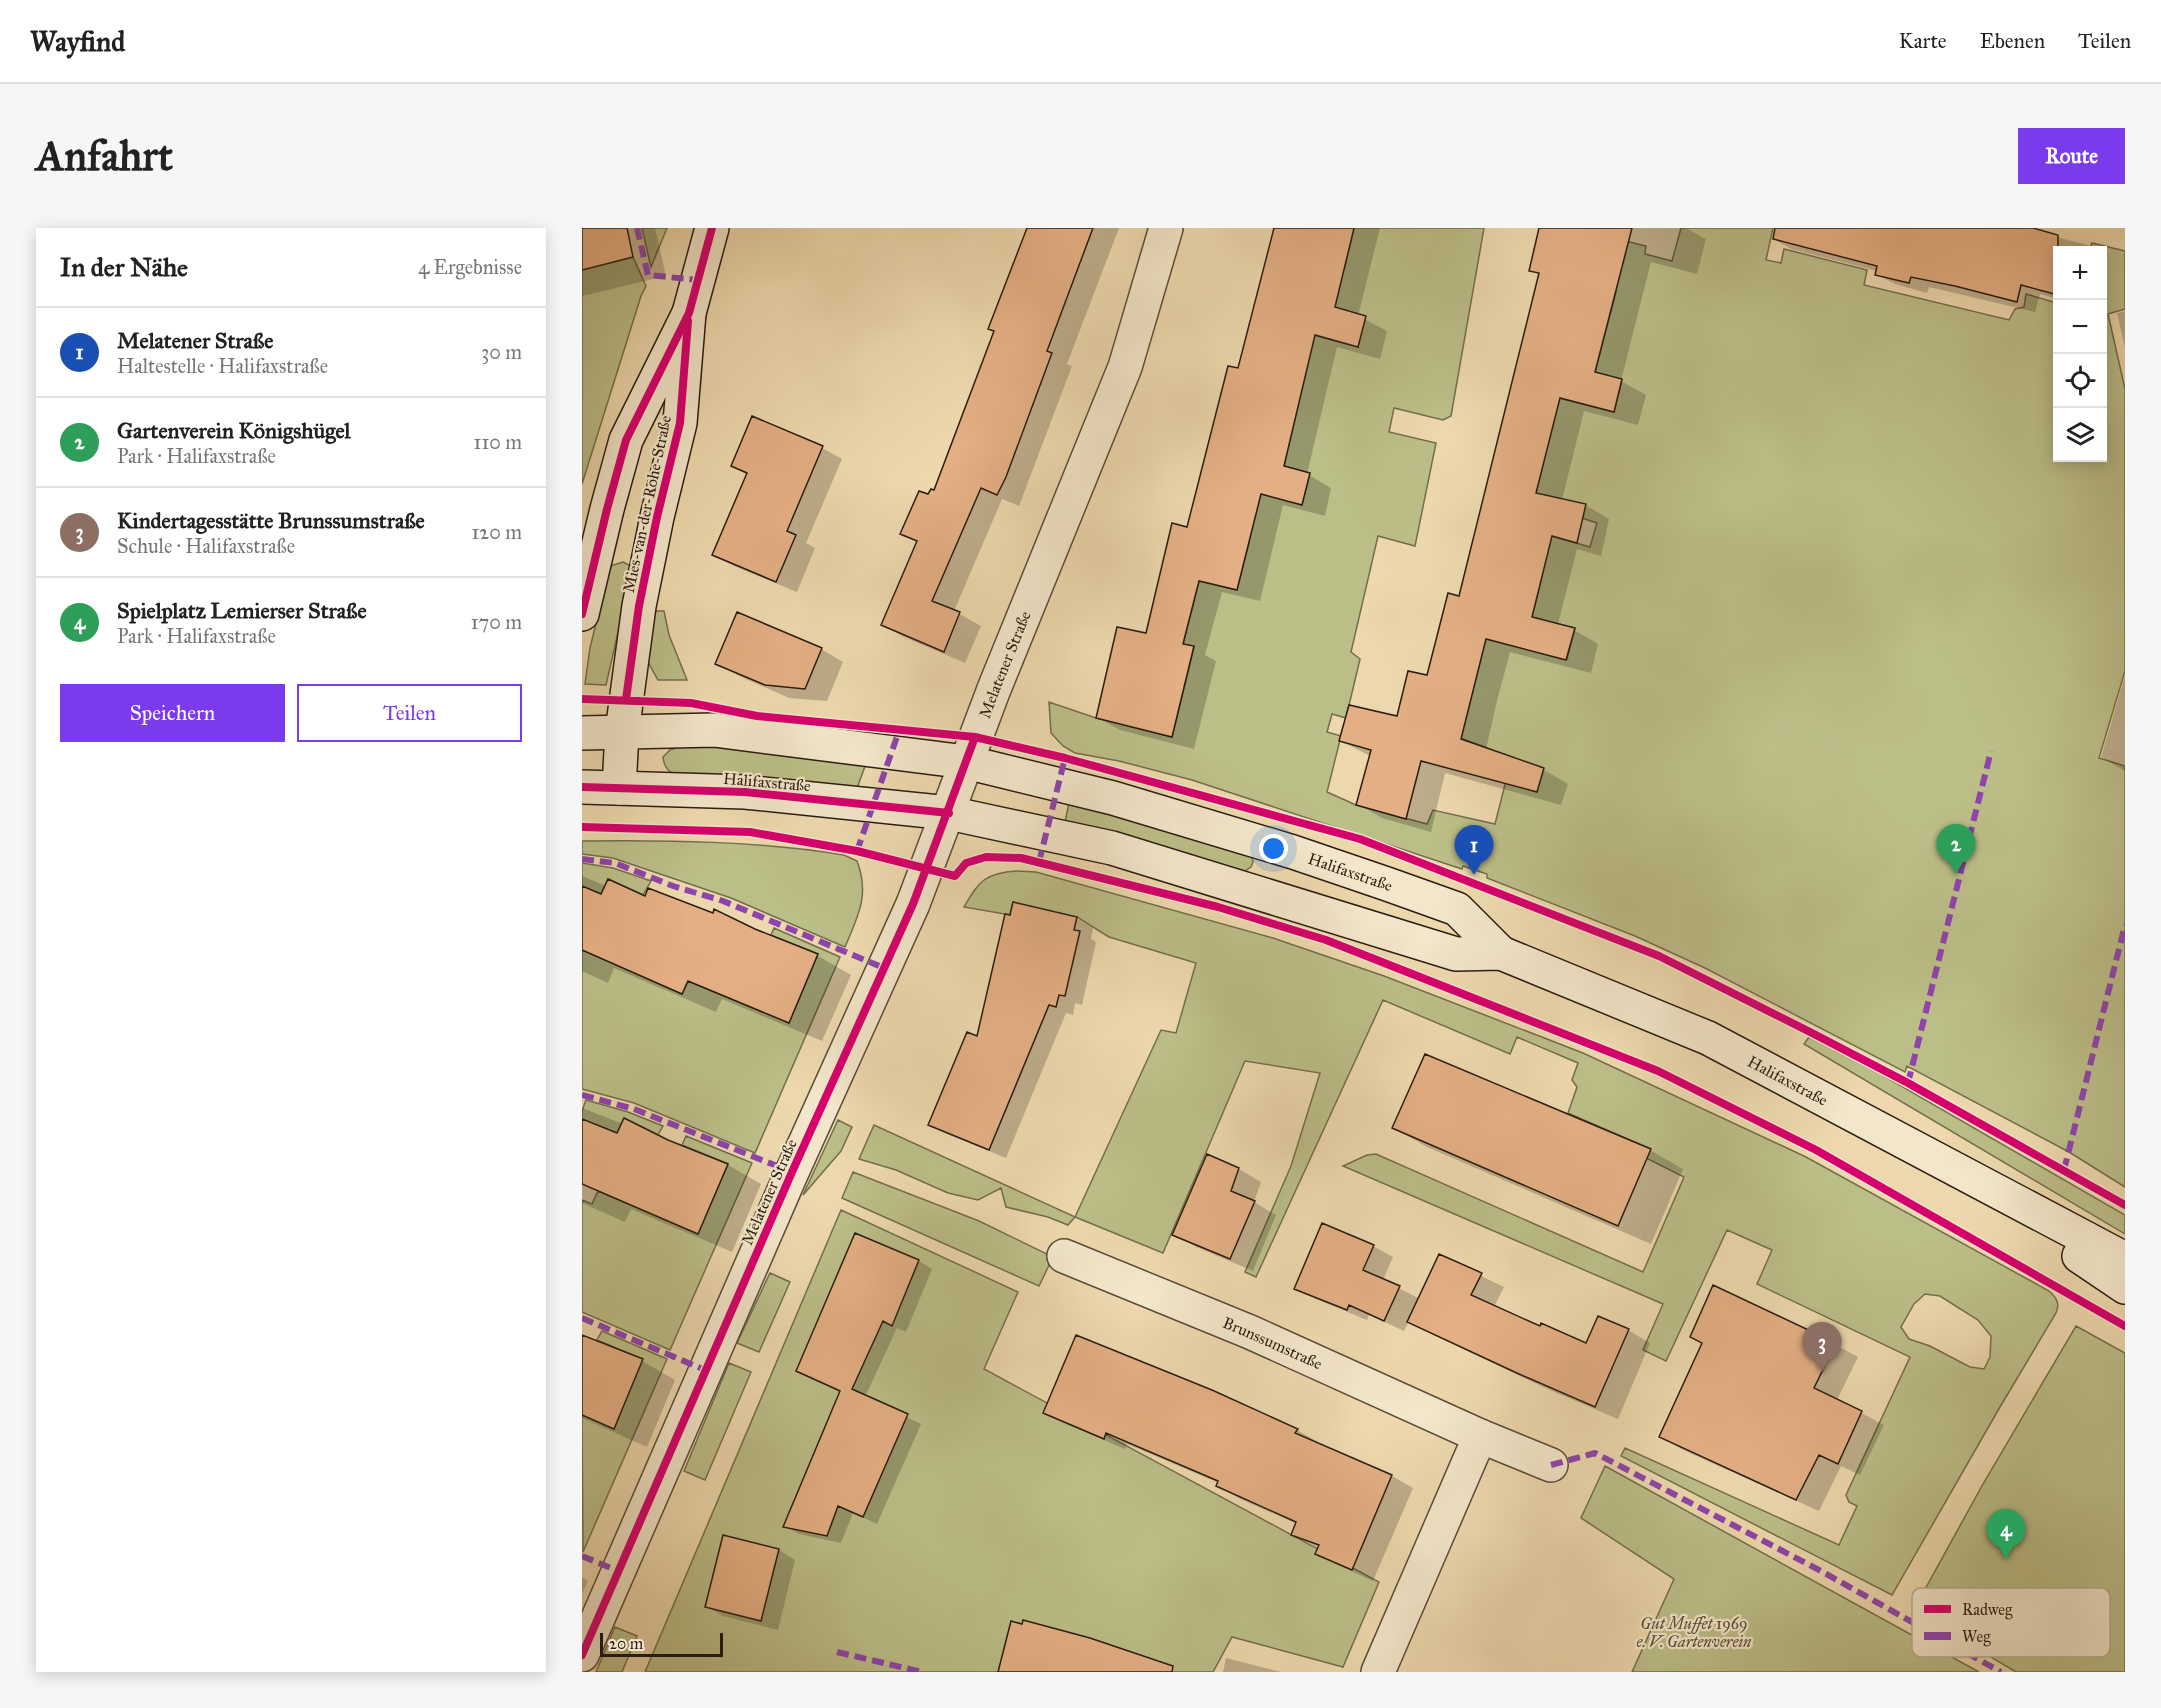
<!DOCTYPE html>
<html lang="de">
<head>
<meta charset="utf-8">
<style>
	body { margin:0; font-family:"IM FELL Great Primer",serif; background:#f6f6f6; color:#222 }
	.controls { position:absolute; right:18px; top:18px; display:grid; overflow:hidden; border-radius:0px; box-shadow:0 3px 15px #0003 }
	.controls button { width:54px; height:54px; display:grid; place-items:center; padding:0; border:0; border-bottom:2px solid #e0e0e0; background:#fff; color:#222; font:30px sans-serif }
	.scale { position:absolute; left:18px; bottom:15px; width:123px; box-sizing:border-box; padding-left:6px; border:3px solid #2a1d11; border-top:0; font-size:16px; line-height:21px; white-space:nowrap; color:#2a1d11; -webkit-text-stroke:4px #f3e6ca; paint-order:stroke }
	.you { position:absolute; left:692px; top:621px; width:21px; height:21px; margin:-15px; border:4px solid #fff; border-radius:50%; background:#1a73e8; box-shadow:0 0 0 9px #1a73e833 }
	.badge { display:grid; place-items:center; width:39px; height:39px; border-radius:50%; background:#7c3aed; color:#fff; font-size:20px; font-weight:700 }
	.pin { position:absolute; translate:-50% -50px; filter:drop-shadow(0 2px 3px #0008) }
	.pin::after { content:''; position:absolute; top:32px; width:21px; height:18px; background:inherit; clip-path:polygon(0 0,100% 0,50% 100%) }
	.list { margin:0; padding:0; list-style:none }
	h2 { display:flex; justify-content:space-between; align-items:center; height:78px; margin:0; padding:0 24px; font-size:26px }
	h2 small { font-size:20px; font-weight:400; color:#767676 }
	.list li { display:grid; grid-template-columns:39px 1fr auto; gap:18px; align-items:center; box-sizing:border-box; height:90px; padding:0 24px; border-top:2px solid #e0e0e0 }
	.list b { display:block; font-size:22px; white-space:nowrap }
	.list p { margin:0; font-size:20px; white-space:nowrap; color:#767676 }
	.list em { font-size:20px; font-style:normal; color:#767676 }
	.actions { display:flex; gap:12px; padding:18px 24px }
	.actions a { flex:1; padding:14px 0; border:2px solid #7c3aed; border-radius:0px; text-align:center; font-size:21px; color:#7c3aed }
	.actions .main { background:#7c3aed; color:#fff }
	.icon { flex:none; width:33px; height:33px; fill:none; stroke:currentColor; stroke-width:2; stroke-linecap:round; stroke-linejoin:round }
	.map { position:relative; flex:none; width:1543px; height:1444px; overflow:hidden; border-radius:0px }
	header { display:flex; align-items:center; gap:36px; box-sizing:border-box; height:84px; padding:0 30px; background:#fff; border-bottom:2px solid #e0e0e0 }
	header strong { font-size:28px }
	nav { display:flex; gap:33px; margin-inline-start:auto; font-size:21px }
	.intro { display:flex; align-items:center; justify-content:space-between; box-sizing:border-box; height:144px; padding:0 36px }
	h1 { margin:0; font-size:42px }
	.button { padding:15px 27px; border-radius:0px; background:#7c3aed; color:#fff; font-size:21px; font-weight:700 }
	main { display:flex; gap:36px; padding:0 36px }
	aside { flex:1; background:#fff; border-radius:0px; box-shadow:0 3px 15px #0003 }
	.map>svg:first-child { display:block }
	.green { fill:#bcbe88; stroke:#736e4c; stroke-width:1.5; fill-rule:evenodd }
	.shadow { fill:#0003 }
	.building { fill:#e4af84; stroke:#2a1d11; stroke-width:1.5 }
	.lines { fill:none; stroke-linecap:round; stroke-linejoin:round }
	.street-casing { stroke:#5b4c38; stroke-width:36 }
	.secondary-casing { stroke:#2a1d11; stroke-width:36 }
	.street { stroke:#f3e6ca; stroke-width:33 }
	.secondary { stroke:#f3e6ca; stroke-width:33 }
	.quiet { stroke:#8e44ad; stroke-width:6; stroke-dasharray:12 6; stroke-linecap:butt }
	.cycleway-casing { stroke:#f3e6ca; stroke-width:11 }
	.cycleway { stroke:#d6006c; stroke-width:8 }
	.labels { text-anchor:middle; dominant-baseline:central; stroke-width:4.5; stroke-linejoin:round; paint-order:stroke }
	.street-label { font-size:16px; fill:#2a1d11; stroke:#f3e6ca }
	.park-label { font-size:16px; font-style:italic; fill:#564d35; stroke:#f3e6ca }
	.key { fill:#f3e6ca; stroke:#b7aa92; stroke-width:1.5 }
	.key-label { font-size:16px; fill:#2a1d11 }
</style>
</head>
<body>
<header>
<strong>Wayfind</strong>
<nav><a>Karte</a><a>Ebenen</a><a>Teilen</a></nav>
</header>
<div class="intro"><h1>Anfahrt</h1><a class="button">Route</a></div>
<main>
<aside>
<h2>In der Nähe<small>4 Ergebnisse</small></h2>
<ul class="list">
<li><span class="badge" style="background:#1a4fb4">1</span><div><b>Melatener Straße</b><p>Haltestelle · Halifaxstraße</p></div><em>30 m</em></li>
<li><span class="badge" style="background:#2e9e5b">2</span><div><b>Gartenverein Königshügel</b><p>Park · Halifaxstraße</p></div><em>110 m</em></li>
<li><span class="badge" style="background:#8d6e63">3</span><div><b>Kindertagesstätte Brunssumstraße</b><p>Schule · Halifaxstraße</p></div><em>120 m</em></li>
<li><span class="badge" style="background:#2e9e5b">4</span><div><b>Spielplatz Lemierser Straße</b><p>Park · Halifaxstraße</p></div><em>170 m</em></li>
</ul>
<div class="actions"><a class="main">Speichern</a><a>Teilen</a></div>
</aside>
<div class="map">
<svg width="1543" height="1444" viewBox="0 0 1543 1444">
	<rect width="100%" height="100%" fill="#edd8ad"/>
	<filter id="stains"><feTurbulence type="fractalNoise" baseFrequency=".00333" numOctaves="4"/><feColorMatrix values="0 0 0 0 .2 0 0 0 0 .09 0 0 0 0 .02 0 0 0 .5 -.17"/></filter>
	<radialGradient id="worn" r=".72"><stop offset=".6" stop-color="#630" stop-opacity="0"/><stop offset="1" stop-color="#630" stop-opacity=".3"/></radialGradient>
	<path class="green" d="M60,0h25l-16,39z
		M772,0h130l-33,188 -8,4 -49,-12 -5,24 47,11 -21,103 -37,-10 -27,116 9,7 -14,59 -14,-4 -5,18 14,4 -14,56 29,13 71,19 6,-14 62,14 17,-67 -52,-19 25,-100 82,21 8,-31 -43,-11 9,-37 -22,-5 12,-45 59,17 7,-24 -15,-5 -46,-25 23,-95 55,14 8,-32 -27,-8 21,-80 -15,-57 45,11 -1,8 27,7 9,-33h92l-7,32 15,3 3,-14 83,21 -3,15 145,35 6,-11 9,-2 2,-13 31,9 1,155h44v-208h-13l3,-7 33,8v58l-17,5 17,75v282l-26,87 26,8v421l-56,-35 -162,-86 -2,6 -200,-104 -70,-32 -148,-58v-4l-24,-8 -1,3 -270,-89 -73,-19 -44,-8 -12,-7 -12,-13 -2,-31 47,16 76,19 22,-90 -11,-3 16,-63 38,8 12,-46 1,-52 52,13 8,-31 -26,-7 26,-132 48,13 -26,-41 13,-40z
		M51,29l13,29 -5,10 -59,188v-214z
		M41,334l6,3 3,6 -26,114 -21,-1 5,-36 20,-82z
		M68,383h14l5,24 18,45h-29l-10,-18z
		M100,518l37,1 148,14 -10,27 -181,-13c-9,-4 -12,-9 -13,-18l7,-7z
		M487,575l182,50 2,9 -2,5 -6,4 -180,-49z
		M0,613c87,-1 176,0 262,14l13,6c13,34 1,55 -12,86l-114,-49 -118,-40 -31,-4z
		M0,635l31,5 38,13 -8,14 -35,-16 -7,15 -19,-8z
		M435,643l19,1 237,66 111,38 199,77 223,104 243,134c8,7 11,13 7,22l-56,94 -108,188 -271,-139 4,-8 214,97 18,-39 -8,-4 -3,-7 64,-138 -153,-73 15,-34 -45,-20 -61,131 -23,-11 20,-46 -320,-138 24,-11 9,-1 267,118 41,-95 -38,-19 4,-9 -82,-36 9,-26 -5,-7 6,-17 -61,-26 -7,17 -127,-54 -127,277 -11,-5 46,-106 29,-93 -75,-12 -82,192 -88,-36 -7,8 -20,-8 -42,-10 -5,-19 -23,12 -30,-7 -52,-23 -37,-11 15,-34 201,92 86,-187 15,3 20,-70 -87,-26 -32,-20 -64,-15 -3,13 -46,-8c15,-26 21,-34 53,-36zM1343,1066l15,2 38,24 13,16 -1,21 -6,12 -14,-2 -40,-21 -21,-7 -8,-12 13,-23z
		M192,700l66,29 -85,196 -121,-50 -52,-14v-139l100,44 6,-13 101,42 29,-69 -47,-19z
		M1227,809l75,39 241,139v19l-321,-190z
		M4,872l42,12 35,14 -5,9 -34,-17 -7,15 -35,-14v-8z
		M256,892l14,7 -11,24 -38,44z
		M104,908l66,27 -82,187 -88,-38v-112l10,4 6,-13 100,43 30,-70 -46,-19z
		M271,944l126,49 74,36 -14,29 -197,-88z
		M259,982l177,82 -34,77 395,213 -36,85 -111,-30 -19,35h-568z
		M188,1045l20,9 -31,70 -22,-9z
		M1494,1098l49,27v319h-109l-103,-61 70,-127z
		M20,1103l65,28 -84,193 -1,-137 32,14 28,-70 -45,-19z
		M147,1135l22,9 -46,108 -21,-9z
		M1023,1238l374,206h-347l42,-93 -93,-61z
		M33,1399l22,9 -15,36h-26z"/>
	<path class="shadow" d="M0,0h73l11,48 -84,20z
		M447,0h90l-52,136 5,2 -53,140 -17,-7 -48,112 27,15 -16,37 -61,-26 -21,-12 35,-83 -16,-9 27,-37 6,-4 61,-160z
		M693,0h105l-22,88 29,15 -7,28 -43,-12 -30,127 24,14 -6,28 -42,-11 -23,96 -38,-9 -17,63 11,6 -22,88 -74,-19 -22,-12 49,-83 41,-107 51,-158z
		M959,0h145l20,11 -9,35 -46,-12 -30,119 25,14 -8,30 -54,-14 -22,89 23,5 24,14 -8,37 -24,-7 -19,75 16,6 24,14 -7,29 -81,-21 -13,49 -11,48 58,21 24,14 -7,21 -116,-32 -14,59 -49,-14 -24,-14 12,-48 -29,-15 57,-23 30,-41 33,-80 79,-322 -9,-5z
		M1193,0h247l65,17 10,5h-39v49l-18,-5 -5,18 -106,-25 -2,6 -32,-9 -19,-10 1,-3 -86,-22 -19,-11z
		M1520,26l3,1 -3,11z
		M1543,83v37l-8,-35z
		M240,220l20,11 -36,84 9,5 -18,44 -63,-26 -20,-11 34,-80 -16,-9z
		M239,421l22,13 -16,39 -38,-3 -50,-22 -22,-13z
		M1543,448v95l-24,-14z
		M0,648l24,10 149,44 63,26 33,19 -29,66 -100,-42 -6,13 -102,-44 -6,15 -26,-12z
		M494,690l17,10 -2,11 5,3 -14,63 -7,-2 -2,12 -7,-2 -60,145 -59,-24 -17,-10 48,-86z
		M0,880l146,57 33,19 -29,68 -101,-43 -6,13 -43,-19z
		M812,900l256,22 33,19 -32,75 -224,-97z
		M626,928l31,13 22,13 -7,20 22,13 -23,56 -57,-24 -22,-13z
		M791,1018l20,11 -10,23 37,19 20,-43 64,31 -10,20 47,21 46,17 41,-15 22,13 -32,76 -75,-32 -111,-53 -23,-13 -5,10 -35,-16 -2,5 -51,-21 -20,-11z
		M337,1033l13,8 -26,63 -9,-4 -32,69 56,27 -44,100 -24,-11 -12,30 -42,-9 -14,-8 56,-134 -44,-22z
		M1131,1059l123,58 22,12 -21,43 47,25 -24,50 -19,-9 -22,45 -136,-61 -22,-13 43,-94z
		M0,1107l60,26 33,19 -28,67 -65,-29z
		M463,1184l252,18 21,12 -1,2 75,32 21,12 -40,93 -35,-16 -21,-12 2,-5 -27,-14 5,-10 -59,-26 -21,-13 2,-2 -92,-39 -2,5 -59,-25z
		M142,1308l55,14 16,10 -17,70 -55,-14 -17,-10z
		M0,1349l6,4 -6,13z
		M644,1430l55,14h-58z"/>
	<path class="building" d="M0,0h45l6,29 -51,13z
		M445,0h66l-46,123 5,2 -46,124 -9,18 -16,-7 -49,113 28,11 -16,40 -63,-27 36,-84 -17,-7 19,-43 9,3 3,-5 3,1 60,-159 -6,-2z
		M692,0h80l-19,79 31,9 -8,31 -43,-12 -31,131 26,7 -8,32 -41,-11 -24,96 -38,-9 -16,63 11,2 -22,91 -76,-19 21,-91 29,6 26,-110 15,4 41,-161 10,2z
		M957,0h93l-37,144 27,7 -8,33 -54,-14 -24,95 50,11 -9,39 -25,-7 -20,81 43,11 -9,32 -80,-21 -25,100 83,29 -7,24 -116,-31 -15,58 -50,-14 15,-55 -32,-9 10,-36 48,11 11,-45 19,4 21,-82 11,3 80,-323 -10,-2z
		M1193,0h258l25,7v60l-37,-10 -4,17 -62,-16 -44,-9 -2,6 -34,-8 2,-9 -104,-27z
		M170,188l71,30 -36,85 9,4 -20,47 -64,-27 35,-82 -16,-7z
		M155,384l85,36 -17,41 -40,-4 -50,-21z
		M26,651l37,17 3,-8 65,25 1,-4 41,20 63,25 -29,69 -101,-42 -6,13 -100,-44v-64l19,8z
		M431,674l64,15 -3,13 6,1 -15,65 -6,-1 -3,12 -7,-2 -60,145 -61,-25 39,-93 10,4 28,-122 5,1z
		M843,826l226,95 -33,77 -226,-98z
		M42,890l44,22 60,24 -30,70 -116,-50v-65l35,14z
		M625,926l32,14 -8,23 24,10 -25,58 -58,-24z
		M740,995l52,22 -11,25 37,16 -16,35 -35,-16 -2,5 -53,-21z
		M273,1005l64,27 -27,66 -9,-5 -31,68 56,25 -45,103 -25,-11 -11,30 -44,-9 57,-136 -44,-20z
		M857,1026l43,19 -11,22 69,31 1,-3 45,20 12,-27 31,13 -34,78 -76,-33 -112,-52z
		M1131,1057l123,58 -22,45 48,23 -24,53 -19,-9 -23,45 -137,-63 43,-94 -12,-6z
		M0,1107l61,24 -29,70 -32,-14z
		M494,1107l136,55 86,39 -3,4 97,42 -40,95 -37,-16 4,-9 -28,-10 5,-13 -80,-36 2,-5 -112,-48 -2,6 -61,-26z
		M141,1307l56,14 -18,72 -56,-14z
		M441,1392l67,18 83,28 -1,6h-174l13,-51 11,3z"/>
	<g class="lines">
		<defs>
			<g id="street">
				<path id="s1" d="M482,1028l186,76 230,104 71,29"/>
				<path id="s2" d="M0,1427l210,-483 121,-268 81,-215 131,-322 41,-139"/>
				<path d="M796,1444l102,-236"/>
			</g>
			<g id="secondary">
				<path d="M0,386l25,-105 19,-69 63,-127 23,-85"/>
				<path id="s3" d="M0,505l132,-3 252,32 147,36 180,54 94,32 70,25 44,44"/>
				<path id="s4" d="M0,559l163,5 204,21 163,35 344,106 45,-1 207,85 417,221"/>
				<path d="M37,560l3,-56 17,-126 18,-89 23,-94 9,-110"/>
				<path d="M1497,1028l46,31"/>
			</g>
		</defs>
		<use href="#street" class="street-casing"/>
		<use href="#secondary" class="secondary-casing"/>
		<use href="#street" class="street"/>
		<use href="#secondary" class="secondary"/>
		<path class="quiet" d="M55,0l11,47 50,5
			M275,623l42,-120
			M0,631l33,4 58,23 50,15 161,67
			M457,634l26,-104
			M1326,855l83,-332
			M0,867l52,14 158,63
			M1482,942l61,-245
			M0,1090l123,52
			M969,1237l44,-12 226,118 180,101
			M0,1328l36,15
			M255,1424l85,20"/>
		<defs>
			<path id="cycleway" d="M0,386l25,-105 19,-69 63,-127 23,-85
				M0,471l109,4 66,13 218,21 90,21 295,81 299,117 153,77 96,50 217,122
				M44,471l13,-93 18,-89 23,-94 8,-102
				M0,559l163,5 204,21
				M0,599l168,5 107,19 98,25 11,-13 20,-6 35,1 197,49 108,33 332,131 158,79 309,176
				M0,1427l210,-483 121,-268 62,-167"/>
		</defs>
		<use href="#cycleway" class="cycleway-casing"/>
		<use href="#cycleway" class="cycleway"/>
	</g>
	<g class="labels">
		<g class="street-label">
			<text transform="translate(65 276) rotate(-78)">Mies-van-der-Rohe-Straße</text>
			<text stroke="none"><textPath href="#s2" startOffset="1077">Melatener Straße</textPath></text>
			<text transform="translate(185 554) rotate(5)">Halifaxstraße</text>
			<text stroke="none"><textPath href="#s3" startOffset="786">Halifaxstraße</textPath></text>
			<text stroke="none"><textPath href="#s4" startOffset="1254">Halifaxstraße</textPath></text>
			<text transform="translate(187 964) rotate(-66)">Melatener Straße</text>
			<text stroke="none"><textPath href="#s1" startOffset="226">Brunssumstraße</textPath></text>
		</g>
		<g class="park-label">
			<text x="1112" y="1395">Gut Muffet 1969<tspan x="1112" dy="18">e. V. Gartenverein</tspan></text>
		</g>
	</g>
	<rect x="1330" y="1360" width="198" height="69" rx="9" class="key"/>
	<rect x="1342" y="1377" width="27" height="8" fill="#d6006c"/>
	<rect x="1342" y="1404" width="27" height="8" fill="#8e44ad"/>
	<g class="key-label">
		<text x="1380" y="1387">Radweg</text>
		<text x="1380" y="1414">Weg</text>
	</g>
	<rect width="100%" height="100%" filter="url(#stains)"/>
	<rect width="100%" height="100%" fill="url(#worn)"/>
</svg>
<div class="controls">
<button>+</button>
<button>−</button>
<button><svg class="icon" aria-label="locate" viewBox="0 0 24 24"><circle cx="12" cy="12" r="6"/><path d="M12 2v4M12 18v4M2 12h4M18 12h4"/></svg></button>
<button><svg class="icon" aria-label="layers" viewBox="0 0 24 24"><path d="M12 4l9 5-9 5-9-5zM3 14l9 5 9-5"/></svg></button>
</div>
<div class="scale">20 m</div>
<div class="you"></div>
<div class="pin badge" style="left:892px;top:647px;background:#1a4fb4">1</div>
<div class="pin badge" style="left:1374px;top:646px;background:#2e9e5b">2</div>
<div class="pin badge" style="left:1240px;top:1144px;background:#8d6e63">3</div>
<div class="pin badge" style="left:1424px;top:1331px;background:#2e9e5b">4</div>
</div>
</main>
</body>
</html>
